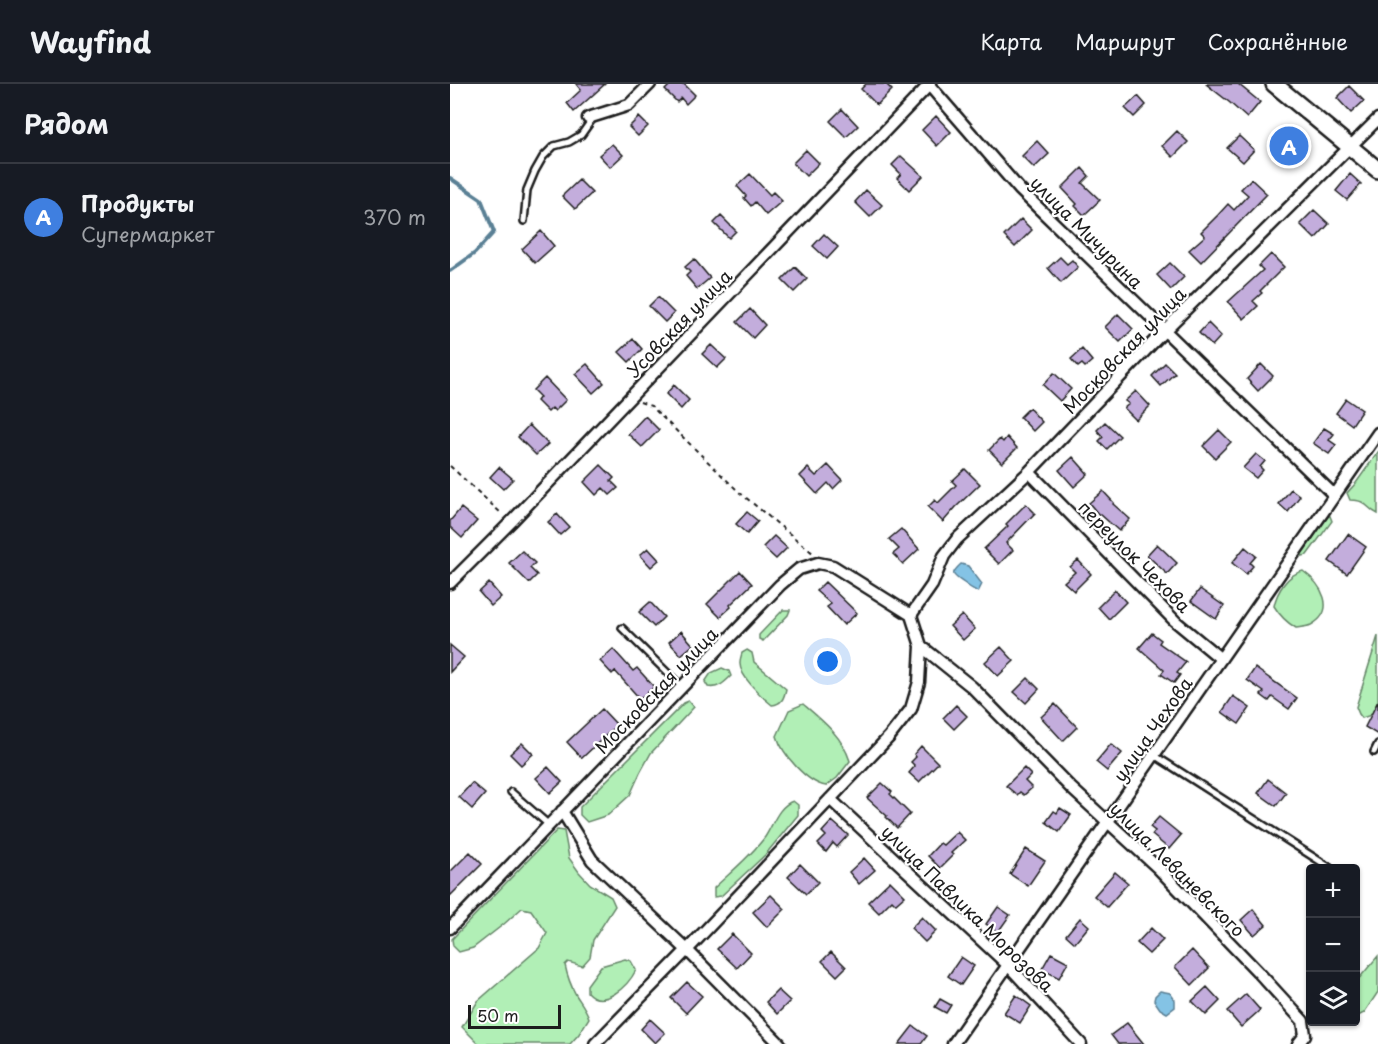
<!DOCTYPE html>
<html lang="ru">
<head>
<meta charset="utf-8">
<style>
	body { margin:0; font-family:"Playpen Sans",sans-serif; background:#20242c; color:#f1f3f6 }
	.controls { position:absolute; right:18px; bottom:18px; display:grid; overflow:hidden; border-radius:6px; box-shadow:0 2px 4px #0004 }
	.controls button { width:54px; height:54px; display:grid; place-items:center; padding:0; border:0; border-bottom:2px solid #363941; background:#171b24; color:#f1f3f6; font:30px sans-serif }
	.scale { position:absolute; left:18px; bottom:15px; width:93px; box-sizing:border-box; padding-left:6px; border:3px solid #1c1c1c; border-top:0; font-size:16px; line-height:21px; white-space:nowrap; color:#1c1c1c; -webkit-text-stroke:4px #fff; paint-order:stroke }
	.you { position:absolute; left:378px; top:578px; width:21px; height:21px; margin:-15px; border:4px solid #fff; border-radius:50%; background:#1a73e8; box-shadow:0 0 0 9px #1a73e833 }
	.badge { display:grid; place-items:center; width:39px; height:39px; border-radius:50%; background:#919294; color:#fff; font-size:20px; font-weight:700 }
	.pin { position:absolute; translate:-50% -50%; border:3px solid #fff; box-shadow:0 2px 6px #0006 }
	.list { margin:0; padding:0; list-style:none }
	h2 { display:flex; justify-content:space-between; align-items:center; height:78px; margin:0; padding:0 24px; font-size:26px }
	h2 small { font-size:20px; font-weight:400; color:#9ea1a6 }
	.list li { display:grid; grid-template-columns:39px 1fr auto; gap:18px; align-items:center; box-sizing:border-box; height:108px; padding:0 24px; border-top:2px solid #363941 }
	.list b { display:block; font-size:22px; white-space:nowrap }
	.list p { margin:0; font-size:20px; white-space:nowrap; color:#9ea1a6 }
	.list em { font-size:20px; font-style:normal; color:#9ea1a6 }
	.icon { flex:none; width:33px; height:33px; fill:none; stroke:currentColor; stroke-width:2; stroke-linecap:round; stroke-linejoin:round }
	.map { position:relative; flex:none; width:928px; height:960px; overflow:hidden }
	header { display:flex; align-items:center; gap:36px; box-sizing:border-box; height:84px; padding:0 30px; background:#171b24; border-bottom:2px solid #363941 }
	header strong { font-size:28px }
	nav { display:flex; gap:33px; margin-inline-start:auto; font-size:21px }
	main { display:flex }
	aside { flex:1; background:#171b24 }
	.map>svg:first-child { display:block }
	.green { fill:#b1efb6; stroke:#668669; stroke-width:1.5 }
	.water { fill:#84c3e5; stroke:#5a8095; stroke-width:1.5 }
	.lines { fill:none; stroke-linecap:round; stroke-linejoin:round }
	.stream { stroke:#5a8095; stroke-width:4 }
	.building { fill:#c3addc; stroke:#1c1c1c; stroke-width:1.5 }
	.lane-casing { stroke:#1c1c1c; stroke-width:10 }
	.street-casing { stroke:#1c1c1c; stroke-width:15 }
	.secondary-casing { stroke:#1c1c1c; stroke-width:20 }
	.path { stroke:#1c1c1c; stroke-width:2; stroke-dasharray:4.5 4.5; stroke-linecap:butt }
	.lane { stroke:#fff; stroke-width:5 }
	.street { stroke:#fff; stroke-width:10 }
	.secondary { stroke:#fff; stroke-width:15 }
	.labels { text-anchor:middle; dominant-baseline:central; stroke-width:4.5; stroke-linejoin:round; paint-order:stroke }
	.street-label { font-size:18px; fill:#1c1c1c; stroke:#fff }
</style>
</head>
<body>
<header>
<strong>Wayfind</strong>
<nav><a>Карта</a><a>Маршрут</a><a>Сохранённые</a></nav>
</header>
<main>
<aside>
<h2>Рядом<small></small></h2>
<ul class="list">
<li><span class="badge" style="background:#3f7fe0">A</span><div><b>Продукты</b><p>Супермаркет</p></div><em>370 m</em></li>
</ul>
</aside>
<div class="map">
<svg width="928" height="960" viewBox="0 0 928 960">
	<rect width="100%" height="100%" fill="#fff"/>
	<filter id="ink" filterUnits="userSpaceOnUse"><feTurbulence type="fractalNoise" baseFrequency=".0167" numOctaves="2"/><feDisplacementMap in="SourceGraphic" scale="12" xChannelSelector="R" yChannelSelector="G"/><feConvolveMatrix kernelMatrix="1 2 1 2 8 2 1 2 1" color-interpolation-filters="sRGB"/></filter>
	<g filter="url(#ink)">
		<path class="green" d="M928,368v62c-13,-6 -10,-14 -28,-14l-3,-7 9,-10z
			M880,432l2,5 -25,34 -5,1 -1,-4 25,-35z
			M853,487c18,13 35,39 8,54 -4,2 -10,2 -15,3 -10,-6 -16,-12 -22,-22 3,-15 14,-32 29,-35z
			M333,526h7l-2,5 -25,26 -4,-2v-4z
			M928,552v65l-7,14 -9,3 -3,-4 -3,-7z
			M297,566l5,3 2,9 32,27c-2,9 -4,15 -14,16 -10,-8 -33,-29 -32,-42 0,-3 1,-7 2,-10z
			M272,584l7,3 2,5c-7,7 -13,13 -23,11l-3,-5 6,-9z
			M239,617l5,6 -43,46 -11,20 -10,22 -22,20 -21,7 -7,-7v-8l104,-104z
			M353,620c20,17 39,32 47,57l-13,17 -11,8c-19,-3 -44,-32 -49,-50l12,-26z
			M343,717l5,4v10l-33,40 -44,41 -7,1v-9c17,-16 37,-32 51,-51 8,-12 13,-31 28,-36z
			M107,746l7,1 5,27 10,14 11,12 21,13 4,9 -22,34 -3,17 -8,9 -14,-4 -3,3c2,10 6,21 11,30 5,8 10,14 13,23l-10,16 -9,10h-91l-17,-17 16,-26 61,-53 8,-15 -16,-23 -9,-2 -18,16 -31,24 -14,4 -6,-6 -1,-7z
			M928,872v36l-14,21 -8,4v-35z
			M175,875l6,2 5,9c-8,16 -33,40 -49,22v-7l14,-19z"/>
		<path class="water" d="M511,480l7,2 14,18 -4,8c-6,-3 -9,-5 -14,-9 -11,-8 -15,-8 -3,-19z
			M710,907l10,2 5,7v7l-8,6 -7,-4 -6,-9 1,-4z"/>
		<g class="lines">
			<path class="stream" d="M0,94l31,21 13,33 -19,21 -25,18"/>
		</g>
		<path class="building" d="M126,0h29l-31,28 -7,-9 14,-13z
			M221,0h13l11,11 -9,9 -5,-6 -4,4 -12,-12z
			M416,0h20l6,6 -15,15 -16,-16z
			M756,0h32l22,18 -13,16 -18,-16z
			M899,2l15,15 -13,12 -14,-15z
			M688,12l8,9 -12,12 -9,-9z
			M392,25l16,17 -12,11 -16,-16z
			M486,32l15,16 -14,14 -15,-16z
			M189,33l9,9 -10,10 -9,-9z
			M837,42l19,16 -15,18 -16,-13 7,-9 -3,-2z
			M727,47l11,11 -15,15 -11,-11z
			M789,52l15,14 -11,12 -16,-14z
			M587,57l12,13 -15,14 -12,-12z
			M162,60l11,11 -13,12 -11,-12z
			M356,66l13,13 -13,13 -13,-13z
			M451,72l22,20 -14,14 -12,-12 4,-4 -9,-9z
			M632,84l7,8 -7,7 18,17 -16,15 -9,-9 2,-2 -15,-16z
			M300,90l20,21 3,-3 9,9 -16,14 -11,-13 -4,4 -7,-8 2,-2 -9,-10z
			M900,90l11,10 -14,16 -11,-9z
			M801,95l16,15 -66,68 -12,-12 16,-14 -4,-4 17,-17 10,-11 6,6 14,-15 -7,-6z
			M129,96l13,13 -17,16 -13,-13z
			M416,106l16,15 -12,12 -15,-15z
			M864,126l15,14 -14,15 -15,-15z
			M271,132l15,15 -7,7 -15,-15z
			M571,135l11,11 -17,17 -11,-11z
			M91,147l13,15 -19,17 -13,-14z
			M374,150l14,13 -11,12 -14,-13z
			M821,170l13,13 -24,24 2,2 -9,8 5,5 -14,13 -16,-17 35,-32 -4,-4z
			M610,173l7,7 5,-4 6,7 -17,16 -13,-15z
			M244,175l16,19 -13,11 -11,-13 4,-4 -5,-5z
			M720,179l14,14 -13,13 -14,-15z
			M345,183l12,12 -13,13 -12,-12z
			M208,213l16,16 -9,9 -16,-16z
			M300,225l15,16 -12,13 -16,-16z
			M668,230l15,15 -13,13 -15,-15z
			M758,239l13,13 -9,10 -13,-13z
			M183,255l9,10 -13,13 -10,-10z
			M261,261l15,14 -9,9 -15,-14z
			M632,265l10,12 -7,6 -3,-3 -4,3 -7,-8z
			M715,279l10,10 -14,13 -9,-10z
			M137,280l17,19 -11,10 -18,-19z
			M811,280l12,12 -15,15 -11,-12z
			M604,289l17,16 -11,12 -17,-16z
			M95,294l21,22 -11,11 -3,-3 -4,4 -11,-11 3,-4 -7,-7z
			M224,301l15,15 -8,9 -15,-15z
			M686,307l14,15 -14,14 -12,-12 5,-4 -4,-3z
			M896,315l16,11 -10,15 -16,-12z
			M579,324l13,14 -9,9 -13,-14z
			M195,332l14,14 -17,17 -14,-13z
			M655,338l15,14 -13,13 -8,-8 4,-4 -6,-7z
			M79,341l19,19 -12,11 -18,-18z
			M874,344l10,6 -5,6 7,5 -7,9 -16,-11z
			M769,346l12,12 -16,16 -12,-12z
			M557,353l10,11 -15,15 -13,-13 11,-11 3,3z
			M806,370l9,7 -5,6 3,3 -7,8 -13,-10z
			M623,373l15,17 -14,13 -15,-17z
			M151,381l13,13 -3,3 7,7 -8,7 -7,-7 -7,7 -12,-13z
			M378,381l14,15 -9,9 -5,-6 -11,11 -17,-18 8,-8 8,8z
			M49,383l14,12 -10,10 -13,-12z
			M515,385l15,15 -24,23 -13,15 -15,-15 7,-7 3,3 18,-18 -4,-4z
			M841,405l9,7 -12,16 -9,-8z
			M653,407l11,12 -1,1 17,15 -11,12 -19,-17 -1,1 -10,-12z
			M576,420l9,9 -29,30 7,7 -14,14 -15,-15 24,-23 -2,-2z
			M11,424l16,13 -15,17 -12,-11v-6z
			M297,428l11,9 -11,13 -11,-10z
			M107,430l12,13 -9,8 -12,-13z
			M451,445l18,20 -16,15 -10,-10 6,-5 -10,-10z
			M898,450l18,13 -19,27 -18,-13z
			M324,452l13,12 -11,11 -13,-12z
			M707,460l20,19 -10,11 -20,-19z
			M795,463l11,9 -6,7 3,3 -7,8 -14,-11z
			M198,464l11,12 -8,7 -11,-12z
			M72,467l13,12 -5,5 7,7 -8,8 -20,-20z
			M628,476l13,14 -17,17 -10,-9 11,-10 -5,-5z
			M290,487l12,13 -22,21 1,2 -11,10 -13,-13z
			M375,498l32,31 -13,12 -17,-18 4,-3 -15,-13z
			M39,499l12,14 -10,9 -12,-14z
			M750,505l24,17 -8,13 -25,-18z
			M665,506l11,12 -17,17 -11,-12z
			M200,518l14,15 -10,10 -15,-15z
			M512,531l13,14 -12,11 -13,-14z
			M231,547l12,14 -12,10 -12,-13z
			M702,549l9,7 -2,3 27,19 -9,11 3,2 -6,8 -13,-9 3,-4 -25,-22z
			M0,561l14,12 -14,15z
			M551,563l13,14 -16,15 -13,-14z
			M163,565l20,22 4,-3 17,19 -14,12 -25,-28 -3,3 -12,-13z
			M805,584l42,30 -8,11 -17,-12 -3,4 -8,-6 3,-3 -17,-12z
			M578,594l11,11 -13,14 -12,-11z
			M783,612l17,12 -11,16 -17,-12z
			M928,617v34l-13,-8z
			M605,620l22,23 -14,14 -22,-24z
			M506,621l11,11 -13,13 -11,-11z
			M152,625l15,16 -35,33 -15,-16z
			M72,659l11,11 -12,11 -11,-11z
			M661,660l11,9 -15,18 -11,-9z
			M471,662l17,17 -19,19 -10,-9 6,-7 -4,-4 5,-5 -2,-3z
			M98,683l14,15 -12,11 -14,-15z
			M574,684l7,7 -6,6 7,7 -8,7 -4,-3 -3,3 -11,-9z
			M818,695l18,14 -10,13 -18,-13z
			M22,699l13,11 -13,15 -13,-12z
			M432,699l10,9 -2,2 20,20 -13,14 -11,-11 1,-1 -20,-18z
			M610,724l11,7 -12,17 -13,-10 8,-11 3,2z
			M709,733l22,18 -12,14 -17,-14 3,-4 -5,-4z
			M382,737l16,14 -11,12 -4,-4 -7,9 -8,-8 8,-8 -4,-4z
			M507,748l8,8 -14,13 2,2 -13,13 -12,-12 12,-13 3,2z
			M576,765l19,12 -17,25 -18,-12z
			M20,768l12,12 -32,32v-24z
			M414,774l11,12 -16,14 -10,-12z
			M350,780l18,18 -12,12 -18,-17z
			M665,788l13,11 -21,24 -13,-11z
			M440,797l15,15 -9,8 -4,-4 -13,13 -11,-11z
			M321,811l14,14 -18,18 -14,-15z
			M548,823l12,8 -12,17 -12,-8z
			M803,825l13,16 -12,10 -13,-15z
			M472,833l14,14 -11,11 -14,-14z
			M630,834l9,8 -14,17 -9,-8z
			M701,844l12,12 -14,14 -12,-11z
			M282,850l19,19 -14,15 -20,-19z
			M742,866l17,18 -17,17 -17,-18z
			M381,868l15,15 -9,9 -15,-15z
			M601,869l17,9 -9,16 -17,-9z
			M511,873l13,9 -13,19 -13,-9z
			M237,898l15,14 -16,17 -15,-15z
			M757,903l13,14 -14,14 -14,-14z
			M328,906l12,11 -13,13 -11,-12z
			M796,910l14,16 -19,17 -14,-16z
			M566,911l15,11 -11,17 -16,-10z
			M490,915l11,6 -5,8 -11,-6z
			M200,935l15,14 -10,10 -14,-14z
			M677,939l17,21h-26l-7,-9z
			M463,942l14,10 -6,8h-22z"/>
		<g class="lines">
			<defs>
				<path id="lane" d="M74,137l3,-31 8,-19 8,-14 11,-11 15,-4 12,-7 12,-17
					M172,544l60,59
					M924,668l4,-8
					M704,671l175,112
					M61,708l38,33"/>
				<path id="street" d="M479,1l91,105 314,305
					M138,34l41,-13 21,-21
					M579,388l146,149 46,38
					M0,499l61,-61 419,-438
					M461,531l21,-30 12,-29 13,-17 72,-67 135,-141 214,-212
					M471,562l51,41 99,101 87,80 102,106 43,47 2,14 -7,9
					M380,715l178,166 73,79
					M112,727l30,49 95,90 93,94
					M0,844l330,-343 19,-16 19,-6 15,3 78,49 10,31 -2,36 -8,27 -22,28 -202,213 -92,94
					M503,960l425,-611"/>
				<path id="secondary" d="M824,0l104,86"/>
			</defs>
			<use href="#lane" class="lane-casing"/>
			<use href="#street" class="street-casing"/>
			<use href="#secondary" class="secondary-casing"/>
			<path class="path" d="M190,318l11,4 88,86 75,62
				M0,382l52,48"/>
			<use href="#lane" class="lane"/>
			<use href="#street" class="street"/>
			<use href="#secondary" class="secondary"/>
		</g>
	</g>
	<g class="labels">
		<g class="street-label">
			<text transform="translate(637 148) rotate(45)">улица Мичурина</text>
			<text transform="translate(229 239) rotate(-46)">Усовская улица</text>
			<text transform="translate(674 266) rotate(-46)">Московская улица</text>
			<text transform="translate(685 472) rotate(45)">переулок Чехова</text>
			<text transform="translate(206 606) rotate(-46)">Московская улица</text>
			<text transform="translate(702 645) rotate(-55)">улица Чехова</text>
			<text transform="translate(728 785) rotate(45)">улица Леваневского</text>
			<text transform="translate(518 824) rotate(44)">улица Павлика Морозова</text>
		</g>
	</g>
</svg>
<div class="controls">
<button>+</button>
<button>−</button>
<button><svg class="icon" aria-label="layers" viewBox="0 0 24 24"><path d="M12 4l9 5-9 5-9-5zM3 14l9 5 9-5"/></svg></button>
</div>
<div class="scale">50 m</div>
<div class="you"></div>
<div class="pin badge" style="left:839px;top:62px;background:#3f7fe0">A</div>
</div>
</main>
</body>
</html>
